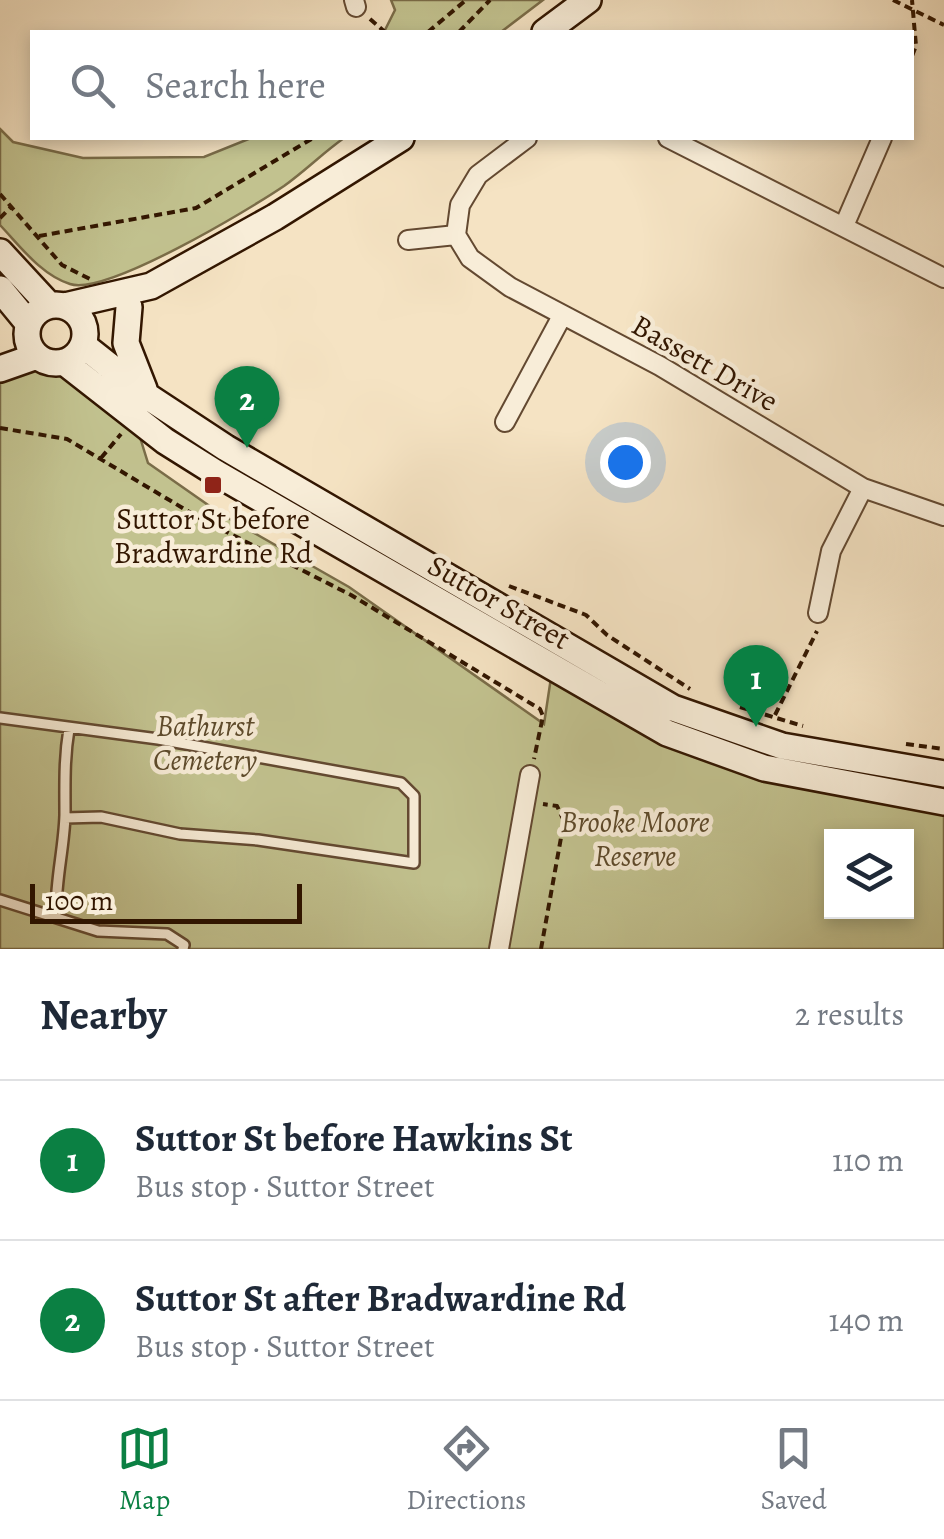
<!DOCTYPE html>
<html lang="en">
<head>
<meta charset="utf-8">
<style>
	body { margin:0; font-family:Alegreya,serif; background:#f2f2f3; color:#1f2937 }
	.controls { position:absolute; right:30px; bottom:30px; display:grid; overflow:hidden; border-radius:0px; box-shadow:0 5px 15px #0003 }
	.controls button { width:90px; height:90px; display:grid; place-items:center; padding:0; border:0; border-bottom:2px solid #e0e1e3; background:#fff; color:#1f2937; font:50px sans-serif }
	.scale { position:absolute; left:30px; bottom:25px; width:272px; box-sizing:border-box; padding-left:10px; border:5px solid #321600; border-top:0; font-size:28px; line-height:35px; white-space:nowrap; color:#321600; -webkit-text-stroke:8px #f8edd8; paint-order:stroke }
	.you { position:absolute; left:625px; top:462px; width:35px; height:35px; margin:-25px; border:8px solid #fff; border-radius:50%; background:#1a73e8; box-shadow:0 0 0 15px #1a73e833 }
	.badge { display:grid; place-items:center; width:65px; height:65px; border-radius:50%; background:#0b8043; color:#fff; font-size:32px; font-weight:700 }
	.pin { position:absolute; translate:-50% -82px; filter:drop-shadow(0 2px 5px #0008) }
	.pin::after { content:''; position:absolute; top:52px; width:35px; height:30px; background:inherit; clip-path:polygon(0 0,100% 0,50% 100%) }
	.list { margin:0; padding:0; list-style:none }
	h2 { display:flex; justify-content:space-between; align-items:center; height:130px; margin:0; padding:0 40px; font-size:42px }
	h2 small { font-size:32px; font-weight:400; color:#747a83 }
	.list li { display:grid; grid-template-columns:65px 1fr auto; gap:30px; align-items:center; box-sizing:border-box; height:160px; padding:0 40px; border-top:2px solid #e0e1e3 }
	.list b { display:block; font-size:38px; white-space:nowrap }
	.list p { margin:0; font-size:32px; white-space:nowrap; color:#747a83 }
	.list em { font-size:32px; font-style:normal; color:#747a83 }
	.icon { flex:none; width:55px; height:55px; fill:none; stroke:currentColor; stroke-width:2; stroke-linecap:round; stroke-linejoin:round }
	.map { position:relative; flex:none; width:944px; height:949px; overflow:hidden }
	.search { position:absolute; background:#fff; box-shadow:0 5px 15px #0003; left:30px; right:30px; top:30px; height:110px; display:flex; align-items:center; gap:25px; box-sizing:border-box; padding:0 35px; border-radius:0px; color:#747a83; font-size:38px }
	.sheet { height:450px; background:#fff }
	nav { display:flex; justify-content:space-around; align-items:center; box-sizing:border-box; height:140px; border-top:2px solid #e0e1e3; background:#fff; font-size:28px; color:#747a83 }
	nav a { display:grid; justify-items:center; gap:5px }
	nav .on { color:#0b8043 }
	.map>svg:first-child { display:block }
	.green { fill:#c2c28f; stroke:#7a6c48; stroke-width:2.5; fill-rule:evenodd }
	.lines { fill:none; stroke-linecap:round; stroke-linejoin:round }
	.lane-casing { stroke:#634931; stroke-width:14 }
	.street-casing { stroke:#634931; stroke-width:22 }
	.secondary-casing { stroke:#321600; stroke-width:30 }
	.path { stroke:#321600; stroke-width:4; stroke-dasharray:8 5; stroke-linecap:butt }
	.lane { stroke:#f8edd8; stroke-width:9 }
	.street { stroke:#f8edd8; stroke-width:18 }
	.secondary { stroke:#f8edd8; stroke-width:25 }
	.poi-dot { fill:#8f2418; stroke:#f8edd8; stroke-width:4 }
	.labels { text-anchor:middle; dominant-baseline:central; stroke-width:9; stroke-linejoin:round; paint-order:stroke }
	.street-label { font-size:30px; fill:#321600; stroke:#f8edd8 }
	.poi-label { font-size:30px; fill:#321600; stroke:#f8edd8 }
	.park-label { font-size:30px; font-style:italic; fill:#5d4a2b; stroke:#f8edd8 }
</style>
</head>
<body>
<div class="map">
<svg width="944" height="949" viewBox="0 0 944 949">
	<rect width="100%" height="100%" fill="#f5e3c3"/>
	<filter id="stains"><feTurbulence type="fractalNoise" baseFrequency=".002" numOctaves="4"/><feColorMatrix values="0 0 0 0 .2 0 0 0 0 .09 0 0 0 0 .02 0 0 0 .5 -.17"/></filter>
	<radialGradient id="worn" r=".72"><stop offset=".6" stop-color="#630" stop-opacity="0"/><stop offset="1" stop-color="#630" stop-opacity=".3"/></radialGradient>
	<path class="green" d="M391,0h152l-42,32h-117l11,-22z
		M0,129l13,13 70,16 121,-1 47,-19h93c-20,14 -39,33 -60,48 -34,23 -178,110 -214,98 -29,-9 -50,-38 -70,-59z
		M45,361l10,2 79,55 14,45 73,51 128,73 195,137 8,-53 115,62 277,69v147h-944v-580zM832,836h74v76h-74z"/>
	<g class="lines">
		<defs>
			<path id="lane" d="M0,718l158,21 243,44 13,13v67l-156,-23 -78,-6 -79,-17 -36,1
				M0,900l98,31 69,3 17,11 -1,4
				M56,917c-1,-35 8,-68 9,-102 0,-30 -1,-56 4,-86"/>
			<path id="street" d="M354,0l2,7
				M527,138l-49,37 -18,30 -4,30 14,23 40,29 150,79 203,122 81,28
				M668,138l276,140
				M844,226l38,-88
				M408,240l48,-5
				M505,422l57,-106
				M818,613l13,-62 32,-63
				M499,949l31,-174"/>
			<path id="secondary" d="M545,32l43,-32
				M0,252l49,53
				M0,289l28,34
				M27 334a29 29 0 1 1 58 0a29 29 0 1 1-58 0Z
				M65,306l86,-20 124,-69 126,-79
				M129,307l-3,36 18,46
				M83,345l67,53 76,50 447,260 109,38 162,28
				M64,362l101,79 51,32 451,260 97,35 180,34
				M0,369l37,-13"/>
		</defs>
		<use href="#lane" class="lane-casing"/>
		<use href="#street" class="street-casing"/>
		<use href="#secondary" class="secondary-casing"/>
		<path class="path" d="M893,0l51,25
			M370,19l15,13
			M428,32l38,-32
			M459,32l31,-32
			M912,56l4,-10 -4,-46
			M0,194l62,71 28,14
			M0,218l10,-10
			M39,236l157,-28 117,-70
			M0,428l67,11 134,80 150,76 189,114 3,7 -9,43
			M101,458l20,-24
			M509,586l77,29 21,20 83,54
			M740,707l63,19
			M775,715l42,-84
			M906,744l38,5
			M541,949l23,-128 -7,-15 -14,-2"/>
		<use href="#lane" class="lane"/>
		<use href="#street" class="street"/>
		<use href="#secondary" class="secondary"/>
	</g>
	<rect class="poi-dot" x="203" y="475" width="20" height="20" rx="5"/>
	<g class="labels">
		<g class="street-label">
			<text transform="translate(705 363) rotate(30)">Bassett Drive</text>
			<text transform="translate(499 602) rotate(30)">Suttor Street</text>
		</g>
		<g class="poi-label">
			<text x="213" y="519">Suttor St before<tspan x="213" dy="34">Bradwardine Rd</tspan></text>
		</g>
		<g class="park-label">
			<text x="205" y="726">Bathurst<tspan x="205" dy="34">Cemetery</tspan></text>
			<text x="635" y="822">Brooke Moore<tspan x="635" dy="34">Reserve</tspan></text>
		</g>
	</g>
	<rect width="100%" height="100%" filter="url(#stains)"/>
	<rect width="100%" height="100%" fill="url(#worn)"/>
</svg>
<div class="controls">
<button><svg class="icon" aria-label="layers" viewBox="0 0 24 24"><path d="M12 4l9 5-9 5-9-5zM3 14l9 5 9-5"/></svg></button>
</div>
<div class="scale">100 m</div>
<div class="you"></div>
<div class="pin badge" style="left:756px;top:727px">1</div>
<div class="pin badge" style="left:247px;top:448px">2</div>
<div class="search"><svg class="icon" aria-label="search" viewBox="0 0 24 24"><circle cx="10" cy="10" r="6"/><path d="M15 15l6 6"/></svg>Search here</div>
</div>
<section class="sheet">
<h2>Nearby<small>2 results</small></h2>
<ul class="list">
<li><span class="badge">1</span><div><b>Suttor St before Hawkins St</b><p>Bus stop · Suttor Street</p></div><em>110 m</em></li>
<li><span class="badge">2</span><div><b>Suttor St after Bradwardine Rd</b><p>Bus stop · Suttor Street</p></div><em>140 m</em></li>
</ul>
</section>
<nav>
<a class="on"><svg class="icon" aria-label="map" viewBox="0 0 24 24"><path d="M3 6l6-2 6 2 6-2v14l-6 2-6-2-6 2zM9 4v14M15 6v14"/></svg>Map</a>
<a><svg class="icon" aria-label="directions" viewBox="0 0 24 24"><path d="M12 3l9 9-9 9-9-9zM9 14v-3h6M13 9l2 2-2 2"/></svg>Directions</a>
<a><svg class="icon" aria-label="saved" viewBox="0 0 24 24"><path d="M7 4h10v16l-5-4-5 4z"/></svg>Saved</a>
</nav>
</body>
</html>
